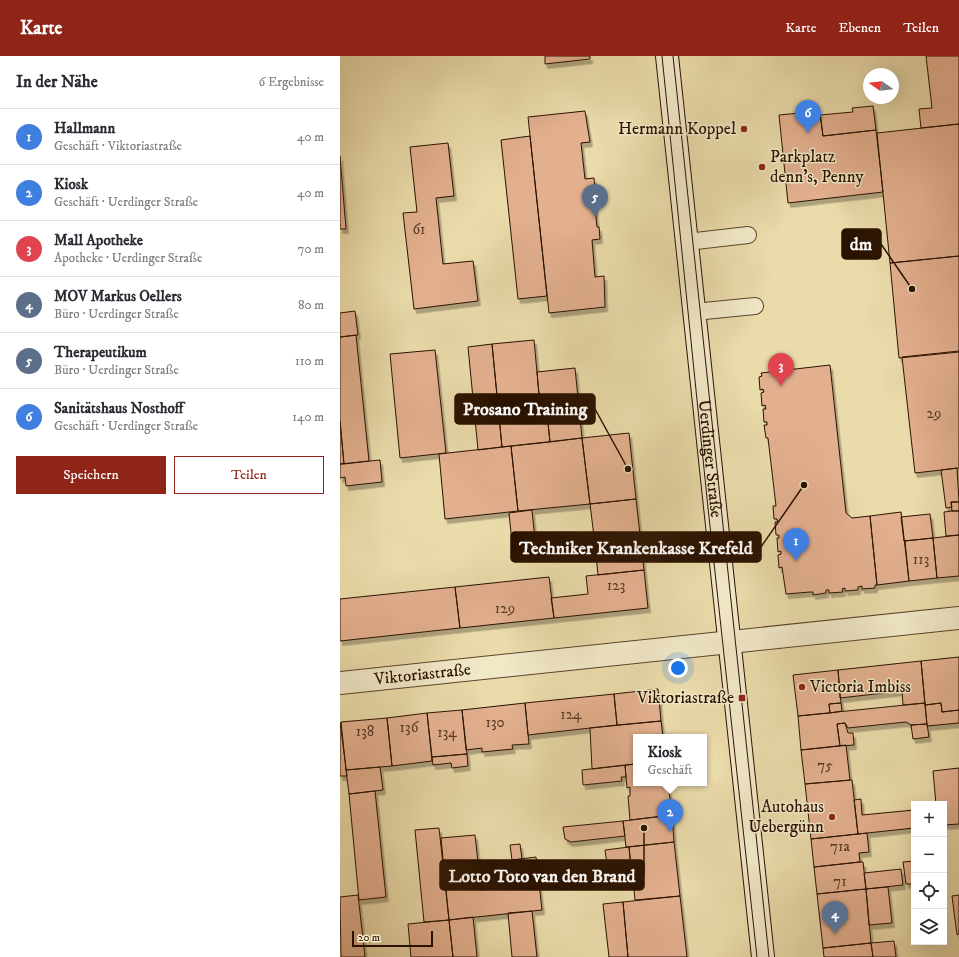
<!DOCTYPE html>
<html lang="de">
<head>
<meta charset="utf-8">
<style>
	body { margin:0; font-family:"IM FELL DW Pica",serif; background:#f2f2f3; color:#2b2b33 }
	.controls { position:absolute; right:12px; bottom:12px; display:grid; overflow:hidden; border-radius:0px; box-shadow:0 4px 16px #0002 }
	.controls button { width:36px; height:36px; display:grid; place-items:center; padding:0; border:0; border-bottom:1px solid #e1e1e2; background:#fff; color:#2b2b33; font:20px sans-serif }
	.compass { position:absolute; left:523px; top:12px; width:36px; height:36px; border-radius:50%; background:#fff; box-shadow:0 4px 16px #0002; rotate:284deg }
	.scale { position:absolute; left:12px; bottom:10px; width:81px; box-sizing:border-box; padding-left:4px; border:2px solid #2a1200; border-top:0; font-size:11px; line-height:14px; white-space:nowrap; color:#2a1200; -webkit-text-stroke:3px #f1e8c8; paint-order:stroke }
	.you { position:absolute; left:338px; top:612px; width:14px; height:14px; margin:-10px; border:3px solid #fff; border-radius:50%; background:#1a73e8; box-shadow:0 0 0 6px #1a73e833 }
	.badge { display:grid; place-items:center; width:26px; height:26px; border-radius:50%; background:#8f2418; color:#fff; font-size:13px; font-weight:700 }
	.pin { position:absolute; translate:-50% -33px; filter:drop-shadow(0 1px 2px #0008) }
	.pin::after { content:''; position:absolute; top:21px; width:14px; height:12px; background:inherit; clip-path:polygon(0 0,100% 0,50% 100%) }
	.popup { position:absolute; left:293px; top:678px; width:74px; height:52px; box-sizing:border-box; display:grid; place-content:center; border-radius:0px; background:#fff; filter:drop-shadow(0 1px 3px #0005); font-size:13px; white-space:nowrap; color:#7c7c81 }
	.popup b { font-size:15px; color:#2b2b33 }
	.popup::after { content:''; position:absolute; left:50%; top:100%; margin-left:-8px; border:8px solid transparent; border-top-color:#fff }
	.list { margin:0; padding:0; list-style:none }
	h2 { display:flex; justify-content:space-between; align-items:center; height:52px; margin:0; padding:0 16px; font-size:17px }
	h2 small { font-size:13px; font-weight:400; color:#7c7c81 }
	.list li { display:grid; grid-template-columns:26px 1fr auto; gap:12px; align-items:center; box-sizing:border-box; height:56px; padding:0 16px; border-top:1px solid #e1e1e2 }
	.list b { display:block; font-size:15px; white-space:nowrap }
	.list p { margin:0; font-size:13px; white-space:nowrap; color:#7c7c81 }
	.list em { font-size:13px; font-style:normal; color:#7c7c81 }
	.actions { display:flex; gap:8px; padding:12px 16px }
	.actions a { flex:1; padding:9px 0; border:1px solid #8f2418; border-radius:0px; text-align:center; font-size:14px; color:#8f2418 }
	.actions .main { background:#8f2418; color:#fff }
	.icon { flex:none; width:22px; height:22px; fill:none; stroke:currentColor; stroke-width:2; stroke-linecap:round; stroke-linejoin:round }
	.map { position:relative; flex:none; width:619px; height:901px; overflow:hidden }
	header { display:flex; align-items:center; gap:24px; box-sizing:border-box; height:56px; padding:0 20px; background:#8f2418; color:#fff }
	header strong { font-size:19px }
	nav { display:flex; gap:22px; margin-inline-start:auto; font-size:14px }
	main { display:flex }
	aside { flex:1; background:#fff }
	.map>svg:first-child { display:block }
	.building { fill:#e3b08f; stroke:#2a1200; filter:url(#shadow) }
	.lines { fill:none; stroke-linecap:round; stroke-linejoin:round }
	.lane-casing { stroke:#5a442a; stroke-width:18 }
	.street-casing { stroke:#5a442a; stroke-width:24 }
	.secondary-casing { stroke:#2a1200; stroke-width:24 }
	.lane { stroke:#f1e8c8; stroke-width:16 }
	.street { stroke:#f1e8c8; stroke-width:22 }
	.secondary { stroke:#f1e8c8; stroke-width:22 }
	.tram { stroke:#2a1200; stroke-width:1 }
	.poi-dot { fill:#8f2418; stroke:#f1e8c8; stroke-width:1.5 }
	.labels { text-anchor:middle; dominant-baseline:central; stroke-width:3; stroke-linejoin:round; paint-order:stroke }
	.number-label { font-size:15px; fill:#583a24 }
	.poi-label { font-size:17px; fill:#2a1200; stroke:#f1e8c8; text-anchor:end }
	.street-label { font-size:17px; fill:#2a1200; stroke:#f1e8c8 }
	.leader { fill:none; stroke:#2a1200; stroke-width:1.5 }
	.callout-dot { fill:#2a1200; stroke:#f1e8c8; stroke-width:1.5 }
	.callout { fill:#2a1200; stroke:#2a1200; stroke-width:1.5 }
	.callout-label { font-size:18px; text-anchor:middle; font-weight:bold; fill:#fff }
</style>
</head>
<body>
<header>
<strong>Karte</strong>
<nav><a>Karte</a><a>Ebenen</a><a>Teilen</a></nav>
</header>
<main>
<aside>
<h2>In der Nähe<small>6 Ergebnisse</small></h2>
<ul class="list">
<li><span class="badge" style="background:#3f7fe0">1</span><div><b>Hallmann</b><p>Geschäft · Viktoriastraße</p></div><em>40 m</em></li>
<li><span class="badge" style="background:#3f7fe0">2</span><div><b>Kiosk</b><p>Geschäft · Uerdinger Straße</p></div><em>40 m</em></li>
<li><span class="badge" style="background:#e0444e">3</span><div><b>Mall Apotheke</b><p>Apotheke · Uerdinger Straße</p></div><em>70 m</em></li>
<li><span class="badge" style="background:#5c6f8a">4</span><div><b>MOV Markus Oellers</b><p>Büro · Uerdinger Straße</p></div><em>80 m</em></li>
<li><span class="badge" style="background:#5c6f8a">5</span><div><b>Therapeutikum</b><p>Büro · Uerdinger Straße</p></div><em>110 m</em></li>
<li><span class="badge" style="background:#3f7fe0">6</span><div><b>Sanitätshaus Nosthoff</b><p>Geschäft · Uerdinger Straße</p></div><em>140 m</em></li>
</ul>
<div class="actions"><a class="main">Speichern</a><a>Teilen</a></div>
</aside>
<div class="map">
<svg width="619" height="901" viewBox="0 0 619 901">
	<defs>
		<filter id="shadow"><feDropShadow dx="2.5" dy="4.5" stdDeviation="0" flood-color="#0004"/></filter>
	</defs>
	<rect width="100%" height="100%" fill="#eadbaa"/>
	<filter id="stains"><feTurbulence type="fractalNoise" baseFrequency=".005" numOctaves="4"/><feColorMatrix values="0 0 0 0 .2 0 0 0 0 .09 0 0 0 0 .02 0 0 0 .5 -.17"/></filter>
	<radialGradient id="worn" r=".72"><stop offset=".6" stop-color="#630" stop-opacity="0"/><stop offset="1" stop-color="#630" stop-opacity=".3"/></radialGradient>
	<path class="building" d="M205,0h45v3l-45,5z
		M586,0h33v68l-38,4 -2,-19 13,-1z
		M533,50l3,24 -53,6 -3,-21 33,-3 -1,-4z
		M245,55l5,31 -9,1 4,36 9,-1 1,11 -2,1 4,37h2l1,12 -8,1 3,37 9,-1 1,31 -56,6 -21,-196z
		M480,55l3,25 53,-6 7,62 -95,11 -9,-88z
		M619,68v132l-69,7 -13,-130z
		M190,80l17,160 -29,3 -17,-159z
		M108,87l6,53 -18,2 7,66 30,-3 5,40 -64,8 -11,-96 14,-1 -7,-65z
		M0,100l6,73h-6z
		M619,200v96l-60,6 -9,-95z
		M15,255l3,24 -18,2v-24z
		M16,279l13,126 -25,3 -4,-43v-84z
		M194,284l6,65 6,-1 4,38 -48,5 -10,-103z
		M152,288l10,103 -24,3 -10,-103z
		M95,294l11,103 -46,5 -10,-104z
		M619,295v117l-44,5 -13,-116z
		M490,309l16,148 6,5 18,-2 7,69h-2v3l-13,1v-3l-4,1v3l-13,1v-3l-3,1 1,3 -14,1v-3h-3v3l-13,2v-3h-3l-24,2 -4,-27 -3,1 -1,-13 3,-1v-3l-3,1 -1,-14h2v-3h-3l-1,-13h3l-1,-3h-3l-1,-13h3l-8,-68h-2l-2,-13h3v-3h-3l-1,-13h3l-1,-4 -3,1 -1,-13 3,-1 -1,-3 -3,1 -1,-13 3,-1 -1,-3z
		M235,312l7,70 -32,4 -4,-38 -6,1 -3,-33z
		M0,365l4,43h-4z
		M289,377l7,66 -46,5 -8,-66z
		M242,382l8,66 -72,7 -7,-65z
		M171,390l7,65 -73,8 -6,-65z
		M40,404l2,22 -36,4 -1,-9 -5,1v-14z
		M617,412l2,34h-8l1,5 -6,1 -5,-38z
		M296,443l8,71 -46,5 -2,-20h5l-2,-11 -4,1 -5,-41z
		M611,446h8v9h-7z
		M192,454l4,40 -23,2 -4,-39z
		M612,455h7v24l-13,1 -2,-24z
		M561,456l8,69 -32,4 -7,-69z
		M590,458l3,24 -29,3 -3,-24z
		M619,479v41l-22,2 -4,-40z
		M593,482l4,40 -28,3 -4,-40z
		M304,514l4,38 -94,10 -3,-20 37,-4 -2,-18z
		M209,521l5,41 -94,10 -5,-41z
		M115,531l5,41 -120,13v-42z
		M619,601v53l-17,2 -1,-9 -16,2 -4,-44z
		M581,605l4,42 -22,2 -1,-14 -62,7 -2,-28z
		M498,614l3,33 -12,1 1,9 -32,3 -5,-41z
		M318,633l3,32 -44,4 -3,-31z
		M274,638l3,31 -89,10 -3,-32z
		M185,647l4,41 -17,1 1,4 -31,3v-4l-16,2 -4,-40z
		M501,647l1,8 -12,2 -1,-9z
		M585,647l2,21 -16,1 -5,-3 -58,6 -3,-5 -8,1 3,22 -39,4 -3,-34z
		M601,647l1,9 17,-2v13l-32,3 -2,-21z
		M122,654l5,44 -35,3 -5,-44z
		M87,657l5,48 -40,5 -5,-48z
		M47,662l5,48 -46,4 -5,-48z
		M321,665l2,16h-27v27l-44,5 -2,-41z
		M0,666l7,54h-7z
		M505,667l3,10h5l1,12 -14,1 -3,-22z
		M587,668l2,13 -16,2 -2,-14z
		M506,689l4,35 -45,4 -4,-34z
		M127,698l1,12 -16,2 -1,-5 -18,2 -1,-8z
		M296,708v19h32l4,32 -42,5 -2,-24h2v-9l-3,1 -2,-23z
		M285,709l1,12h-5l1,4 -39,4 -1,-15z
		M40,711l3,23 -34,4 -3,-24z
		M619,712v56l-15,1v-21h-8l-3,-33z
		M512,724l6,54 -47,5 -6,-55z
		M35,735l11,106 -27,3 -10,-106z
		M521,743l1,16 52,-5v18l-56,6 -4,-34z
		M332,759l2,27 -48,5 -3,-26z
		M283,765l2,15 -54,6 -6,-3 -2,-12z
		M99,772l10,92 -25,2 -9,-92z
		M527,777l2,19 -10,1 1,9 -46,5 -3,-28z
		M135,779l6,55 34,-4 -3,-26 24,-3 6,53 -93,10 -8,-82z
		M334,786l6,54 -45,4 -2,-20h-3l-1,-11 2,-1 -2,-21z
		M180,788l2,15 -10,1 -2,-15z
		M289,791l2,21 -23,4 -3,-22z
		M574,805v23h-8l-3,-22z
		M520,806h3l3,27 -49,5 -3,-27z
		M561,813l2,16 -37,4 -2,-16z
		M548,831l4,36 -23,2 -3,-36z
		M526,833l5,54 -48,5 -6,-54z
		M18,839l7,62h-24l-1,-60z
		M619,839v39l-2,1 -5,-39z
		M340,840l7,61h-59l-5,-55z
		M283,846l5,55h-19l-6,-53z
		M192,855l5,46h-25l-4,-44z
		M133,861l4,40h-24l-4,-37z
		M109,864l4,37h-42l-3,-33z
		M554,885l2,16h-23l-2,-14z
		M531,887l2,14h-49l-1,-9z"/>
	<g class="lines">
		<defs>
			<path id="lane" d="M347,186l61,-7
				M354,256l61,-6"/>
			<g id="street">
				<path id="s1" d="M0,627c206,-21 412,-45 619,-65"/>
			</g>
			<g id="secondary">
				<path id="s2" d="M327,0l96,901"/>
			</g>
		</defs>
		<use href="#lane" class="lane-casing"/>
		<use href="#street" class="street-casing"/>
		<use href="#secondary" class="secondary-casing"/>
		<use href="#lane" class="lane"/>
		<use href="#street" class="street"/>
		<use href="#secondary" class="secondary"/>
		<path class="tram" d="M322,0l46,452 49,449
			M333,0l96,901"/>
	</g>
	<g class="poi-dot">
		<circle cx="404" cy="73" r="4"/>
		<circle cx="422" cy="111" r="4"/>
		<circle cx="462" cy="631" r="4"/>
		<rect x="398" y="638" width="8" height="8" rx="2"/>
		<circle cx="492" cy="761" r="4"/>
	</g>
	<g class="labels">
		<g class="number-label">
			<text x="79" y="173">61</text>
			<text x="594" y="357">29</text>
			<text x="581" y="503">113</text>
			<text x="276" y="529">123</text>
			<text x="165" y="552">129</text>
			<text x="231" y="658">124</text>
			<text x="155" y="666">130</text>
			<text x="69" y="671">136</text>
			<text x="25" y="675">138</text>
			<text x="107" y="676">134</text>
			<text x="485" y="709">75</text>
			<text x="500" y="790">71a</text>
			<text x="500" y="825">71</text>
		</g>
		<g class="poi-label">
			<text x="396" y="73">Hermann Koppel</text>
			<text x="430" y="101" text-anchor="start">Parkplatz<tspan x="430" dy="20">denn's, Penny</tspan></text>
			<text x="470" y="631" text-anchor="start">Victoria Imbiss</text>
			<text x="394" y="642">Viktoriastraße</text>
			<text x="484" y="751">Autohaus<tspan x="484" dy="20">Uebergünn</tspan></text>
		</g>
		<g class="street-label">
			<text stroke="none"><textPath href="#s2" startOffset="405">Uerdinger Straße</textPath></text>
			<text stroke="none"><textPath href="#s1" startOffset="83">Viktoriastraße</textPath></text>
		</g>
	</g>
	<path class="leader" d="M572 233L541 188M288 413L255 353M464 429L421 491M304 772L304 819"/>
	<g class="callout-dot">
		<circle cx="572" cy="233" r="4"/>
		<circle cx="288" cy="413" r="4"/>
		<circle cx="464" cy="429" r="4"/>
		<circle cx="304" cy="772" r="4"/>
	</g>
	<g class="callout">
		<rect x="502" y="173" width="39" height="30" rx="4"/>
		<rect x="115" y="338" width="140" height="30" rx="4"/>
		<rect x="171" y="476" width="250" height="30" rx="4"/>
		<rect x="100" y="804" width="204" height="30" rx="4"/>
	</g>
	<g class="callout-label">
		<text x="521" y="194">dm</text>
		<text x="185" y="359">Prosano Training</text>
		<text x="296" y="498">Techniker Krankenkasse Krefeld</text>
		<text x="202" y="826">Lotto Toto van den Brand</text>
	</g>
	<rect width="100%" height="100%" filter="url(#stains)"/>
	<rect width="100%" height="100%" fill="url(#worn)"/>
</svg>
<div class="controls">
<button>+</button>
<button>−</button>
<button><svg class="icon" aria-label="locate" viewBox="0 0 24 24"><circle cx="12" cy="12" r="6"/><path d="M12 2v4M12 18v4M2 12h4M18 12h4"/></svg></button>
<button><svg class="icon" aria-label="layers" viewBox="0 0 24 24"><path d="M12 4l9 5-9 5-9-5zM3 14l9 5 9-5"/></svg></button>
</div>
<svg class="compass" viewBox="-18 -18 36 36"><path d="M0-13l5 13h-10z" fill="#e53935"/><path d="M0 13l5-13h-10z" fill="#7c7c81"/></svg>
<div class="scale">20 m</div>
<div class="you"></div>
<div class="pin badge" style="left:456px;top:505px;background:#3f7fe0">1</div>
<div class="pin badge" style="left:330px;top:776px;background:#3f7fe0">2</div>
<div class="popup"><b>Kiosk</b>Geschäft</div>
<div class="pin badge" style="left:441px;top:330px;background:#e0444e">3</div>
<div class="pin badge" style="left:495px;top:878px;background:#5c6f8a">4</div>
<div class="pin badge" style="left:255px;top:161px;background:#5c6f8a">5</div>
<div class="pin badge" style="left:468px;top:77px;background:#3f7fe0">6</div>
</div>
</main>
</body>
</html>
